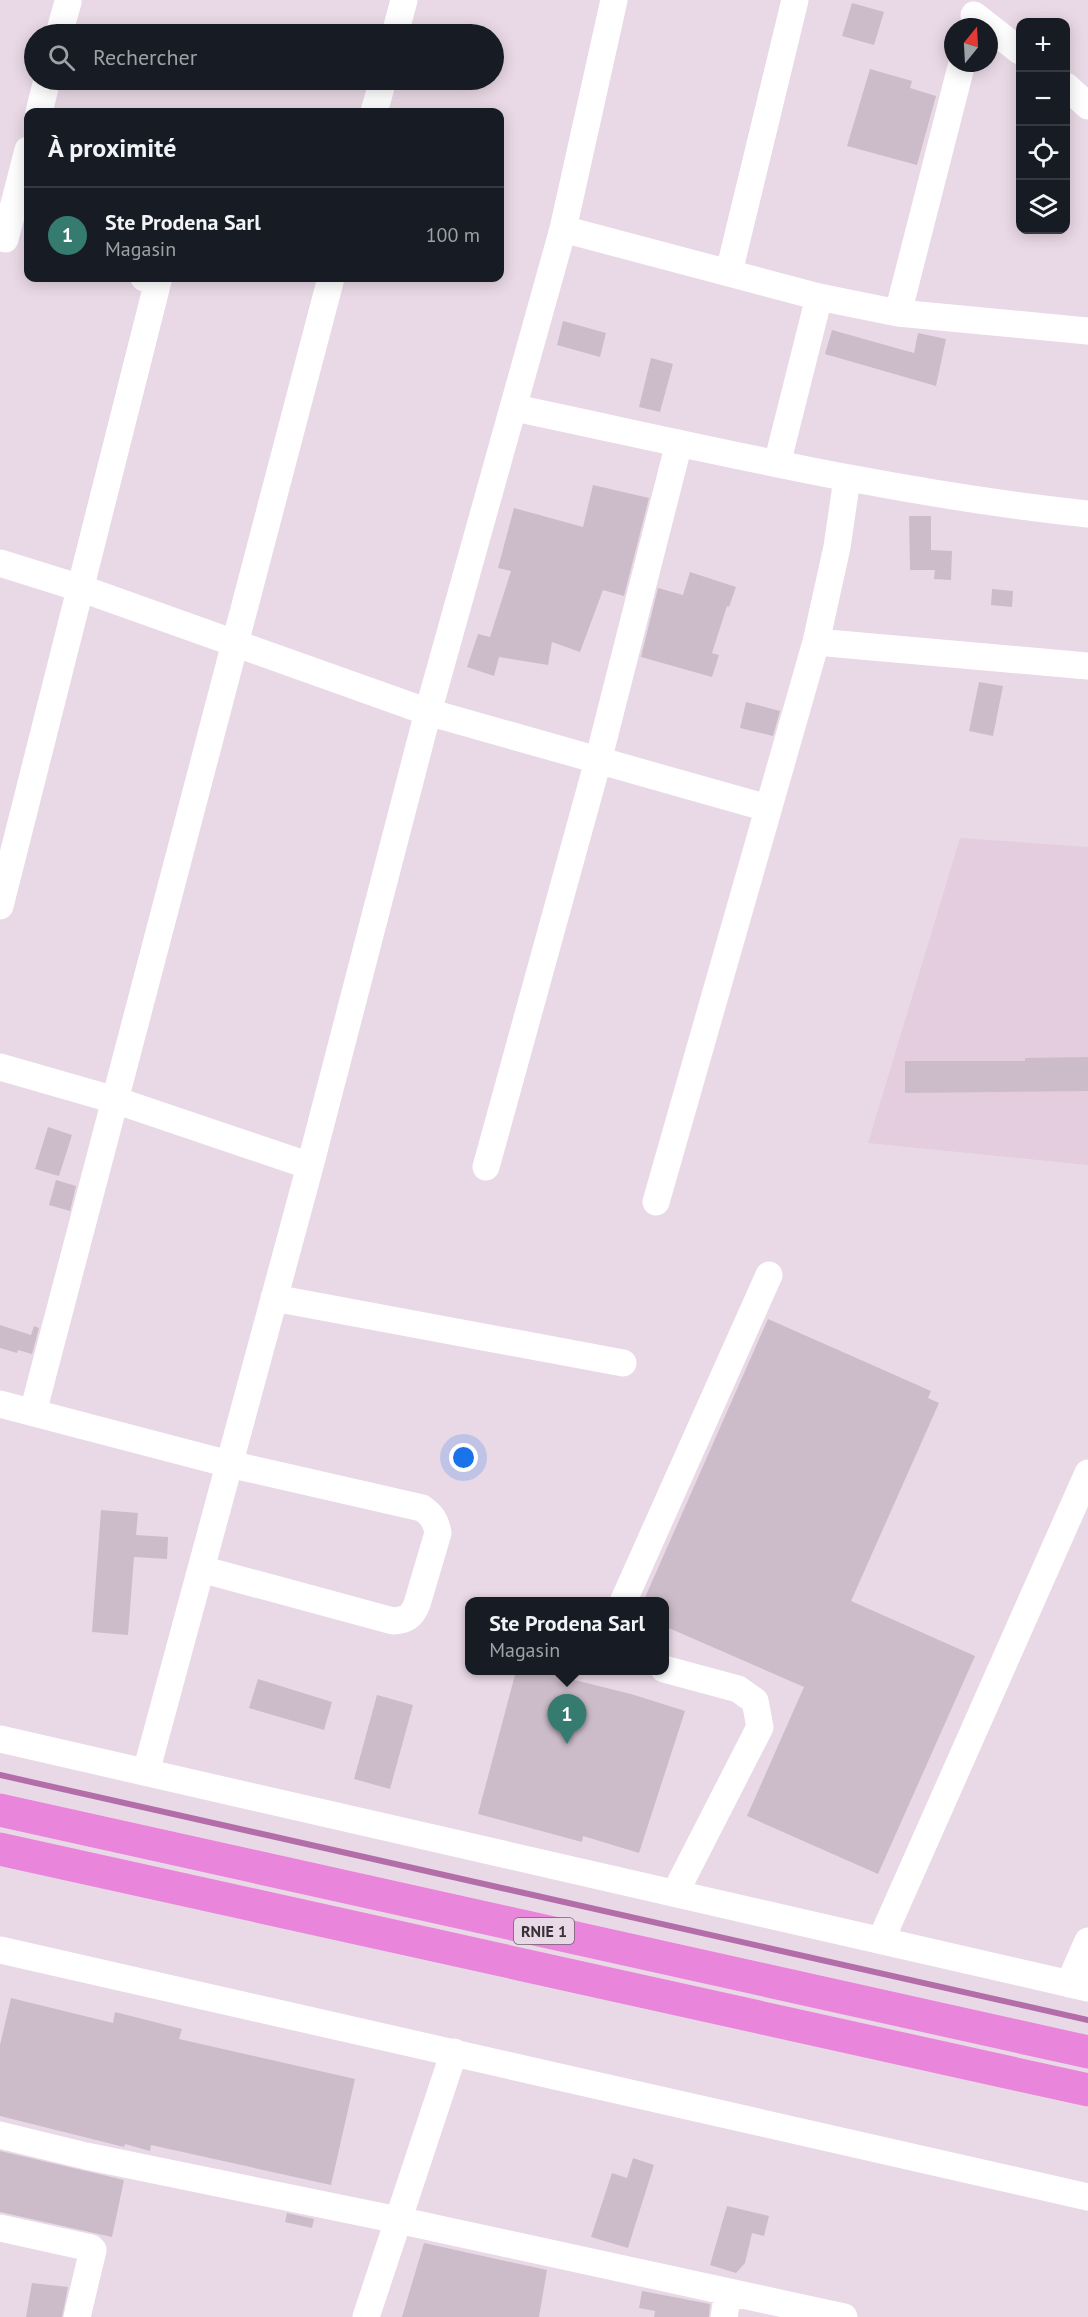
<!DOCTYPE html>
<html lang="fr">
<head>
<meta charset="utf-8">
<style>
	body { margin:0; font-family:"PT Sans",sans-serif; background:#20242c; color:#f1f3f6 }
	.controls { position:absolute; right:18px; top:18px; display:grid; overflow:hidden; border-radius:12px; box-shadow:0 3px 15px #0003 }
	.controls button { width:54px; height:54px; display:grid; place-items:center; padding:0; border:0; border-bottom:2px solid #363941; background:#171b24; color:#f1f3f6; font:30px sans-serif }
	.compass { position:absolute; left:944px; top:18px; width:54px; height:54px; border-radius:50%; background:#171b24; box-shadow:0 3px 15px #0003; rotate:18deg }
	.you { position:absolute; left:464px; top:1458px; width:21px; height:21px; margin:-15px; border:4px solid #fff; border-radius:50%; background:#1a73e8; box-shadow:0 0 0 9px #1a73e833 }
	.badge { display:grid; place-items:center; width:39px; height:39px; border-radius:50%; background:#357b70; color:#fff; font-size:20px; font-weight:700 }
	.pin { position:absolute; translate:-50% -50px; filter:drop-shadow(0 2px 3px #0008) }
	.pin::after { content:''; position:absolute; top:32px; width:21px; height:18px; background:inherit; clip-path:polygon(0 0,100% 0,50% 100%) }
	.popup { position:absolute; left:465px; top:1597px; width:204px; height:78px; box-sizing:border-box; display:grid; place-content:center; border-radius:12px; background:#171b24; filter:drop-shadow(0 2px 4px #0005); font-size:20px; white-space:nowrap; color:#9ea1a6 }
	.popup b { font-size:22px; color:#f1f3f6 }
	.popup::after { content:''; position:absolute; left:50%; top:100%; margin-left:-12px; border:12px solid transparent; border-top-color:#171b24 }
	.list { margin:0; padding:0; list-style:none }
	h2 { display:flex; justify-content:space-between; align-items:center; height:78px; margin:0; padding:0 24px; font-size:26px }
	h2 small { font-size:20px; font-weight:400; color:#9ea1a6 }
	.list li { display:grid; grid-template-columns:39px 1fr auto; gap:18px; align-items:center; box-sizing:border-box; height:96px; padding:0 24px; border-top:2px solid #363941 }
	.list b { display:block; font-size:22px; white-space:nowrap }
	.list p { margin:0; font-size:20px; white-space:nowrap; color:#9ea1a6 }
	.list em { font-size:20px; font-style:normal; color:#9ea1a6 }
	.icon { flex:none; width:33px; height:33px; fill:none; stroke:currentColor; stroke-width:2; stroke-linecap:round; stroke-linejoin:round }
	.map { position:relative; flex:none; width:1088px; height:2317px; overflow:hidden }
	.search { position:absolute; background:#171b24; box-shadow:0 3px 15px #0003; left:24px; top:24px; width:480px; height:66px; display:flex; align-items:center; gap:15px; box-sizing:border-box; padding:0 21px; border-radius:33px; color:#9ea1a6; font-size:22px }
	.panel { position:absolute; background:#171b24; box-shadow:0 3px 15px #0003; left:24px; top:108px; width:480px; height:174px; border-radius:12px }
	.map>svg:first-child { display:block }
	.built { fill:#e3cddf }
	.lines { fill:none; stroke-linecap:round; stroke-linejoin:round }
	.stream { stroke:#b36da9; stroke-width:6 }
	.building { fill:#ccbcc9 }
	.minor { stroke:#fff; stroke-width:27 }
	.highway { stroke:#e985db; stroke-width:33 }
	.labels { text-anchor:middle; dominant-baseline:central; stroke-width:6; stroke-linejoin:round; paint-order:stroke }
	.shield { fill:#e9d9e6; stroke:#6d646c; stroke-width:1.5 }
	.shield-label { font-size:16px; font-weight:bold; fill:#383237 }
</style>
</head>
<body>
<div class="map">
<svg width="1088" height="2317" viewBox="0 0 1088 2317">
	<rect width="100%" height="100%" fill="#e9d9e6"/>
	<path class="built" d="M960,838l128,9v318l-220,-22z"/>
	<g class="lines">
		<path class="stream" d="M0,1775l1088,245"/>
	</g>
	<path class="building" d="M852,3l32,9 -10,33 -32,-9z
		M870,69l42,12 -2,7 26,8 -19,69 -70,-19z
		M563,321l43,12 -6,24 -43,-12z
		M832,330l82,23 4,-20 28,6 -10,47 -111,-32z
		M651,358l22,6 -13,48 -21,-5z
		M593,485l56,13 -25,98 -21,-6 -23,62 -28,-10 -4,23 -49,-8 -5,19 -27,-9 11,-33 12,3 21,-66 -13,-3 16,-60 69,19z
		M909,516h22v34l21,1 -1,29 -17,-1 1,-9h-25z
		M690,572l46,15 -7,20 -2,-1 -15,47 7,2 -7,22 -71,-20 17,-69 25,7z
		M992,589l21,2 -1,16 -21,-2z
		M979,682l24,4 -10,50 -24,-5z
		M746,702l34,9 -7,25 -33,-8z
		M1088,1057v34l-183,2v-32h120v-3z
		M48,1127l24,8 -13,41 -24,-7z
		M56,1180l20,6 -6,25 -21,-6z
		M768,1319l163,72 -3,7 11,5 -88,198 124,55 -97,218 -131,-58 57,-129 -140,-61v-24h-21z
		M0,1325l31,10 3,-9 5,2 -7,26 -14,-4 -1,3 -17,-5z
		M101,1510l37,3 -2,22 32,2 -1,22 -33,-2 -6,78 -36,-3z
		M516,1671h22l93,23 54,17 -46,142 -56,-17 -1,6 -104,-28z
		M258,1679l74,23 -8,28 -75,-22z
		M377,1695l36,10 -23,84 -36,-10z
		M11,1998l102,25 2,-11 67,17 -3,10 176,40 -24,106 -180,-40 -1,6 -25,-7 -1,3 -124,-31v-71z
		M0,2151l124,29 -12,57 -112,-25z
		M633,2158l21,7 -26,83 -37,-11 21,-64 15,5z
		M727,2206l42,10 -5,20 -12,-3 -7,30 -9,10 -26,-8z
		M287,2213l27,6 -2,9 -27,-6z
		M424,2243l123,27 -8,47h-137z
		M32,2283l36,4 -6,30h-36z
		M642,2291l68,13 -1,13h-55l1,-6 -16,-3z"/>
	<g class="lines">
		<path class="minor" d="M974,15l46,36
			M59,34l9,-32
			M395,34l9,-34
			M1066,86l22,20
			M39,112l8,-32
			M374,112l9,-32
			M563,229l256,68 79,16 190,18
			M5,239l23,-89
			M729,272l66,-272
			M898,313l64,-250
			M515,408c190,40 379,86 573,106
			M777,464l42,-167
			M0,563l80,25 348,124 339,96
			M816,642l272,24
			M0,906l158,-625 -14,-3
			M0,1067l115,33 195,66
			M486,1167l112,-406 81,-318
			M656,1202l160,-560 21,-95 10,-68
			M274,1298l349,65
			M0,1404l229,60 193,44c10,7 14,13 16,25l-21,71c-5,13 -11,16 -24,17l-192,-52
			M33,1412l298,-1134
			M623,1602l146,-327
			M664,1669l74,20 17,12 5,26 -85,166
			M0,1739l1088,249
			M146,1772l164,-606 118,-454 135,-483 51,-229
			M881,1940l207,-467
			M0,1950l1088,247
			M1069,1984l19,-43
			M0,2135l86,21 312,64 446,97
			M0,2228l91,20 2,2 -16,67
			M366,2317l88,-265
			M724,2317l4,-25"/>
		<path class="highway" d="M0,1810l1088,242
			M0,1849l1088,241"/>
	</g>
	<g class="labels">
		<rect class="shield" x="514" y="1918" width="60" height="26" rx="4.5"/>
		<g class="shield-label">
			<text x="544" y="1931">RNIE 1</text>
		</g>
	</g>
</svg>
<div class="controls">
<button>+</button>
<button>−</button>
<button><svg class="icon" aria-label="locate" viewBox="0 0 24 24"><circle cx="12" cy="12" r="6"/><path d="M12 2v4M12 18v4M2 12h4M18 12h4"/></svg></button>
<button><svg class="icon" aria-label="layers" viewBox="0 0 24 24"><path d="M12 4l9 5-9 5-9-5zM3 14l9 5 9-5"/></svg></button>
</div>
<svg class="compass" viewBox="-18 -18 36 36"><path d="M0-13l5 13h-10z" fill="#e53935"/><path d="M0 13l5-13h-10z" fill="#9ea1a6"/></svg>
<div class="you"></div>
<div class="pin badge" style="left:567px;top:1744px">1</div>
<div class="popup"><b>Ste Prodena Sarl</b>Magasin</div>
<div class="search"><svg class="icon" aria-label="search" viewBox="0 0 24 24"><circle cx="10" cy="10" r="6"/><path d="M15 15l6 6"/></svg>Rechercher</div>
<section class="panel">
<h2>À proximité<small></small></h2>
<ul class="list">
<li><span class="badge">1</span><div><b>Ste Prodena Sarl</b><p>Magasin</p></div><em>100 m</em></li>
</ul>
</section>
</div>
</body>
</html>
